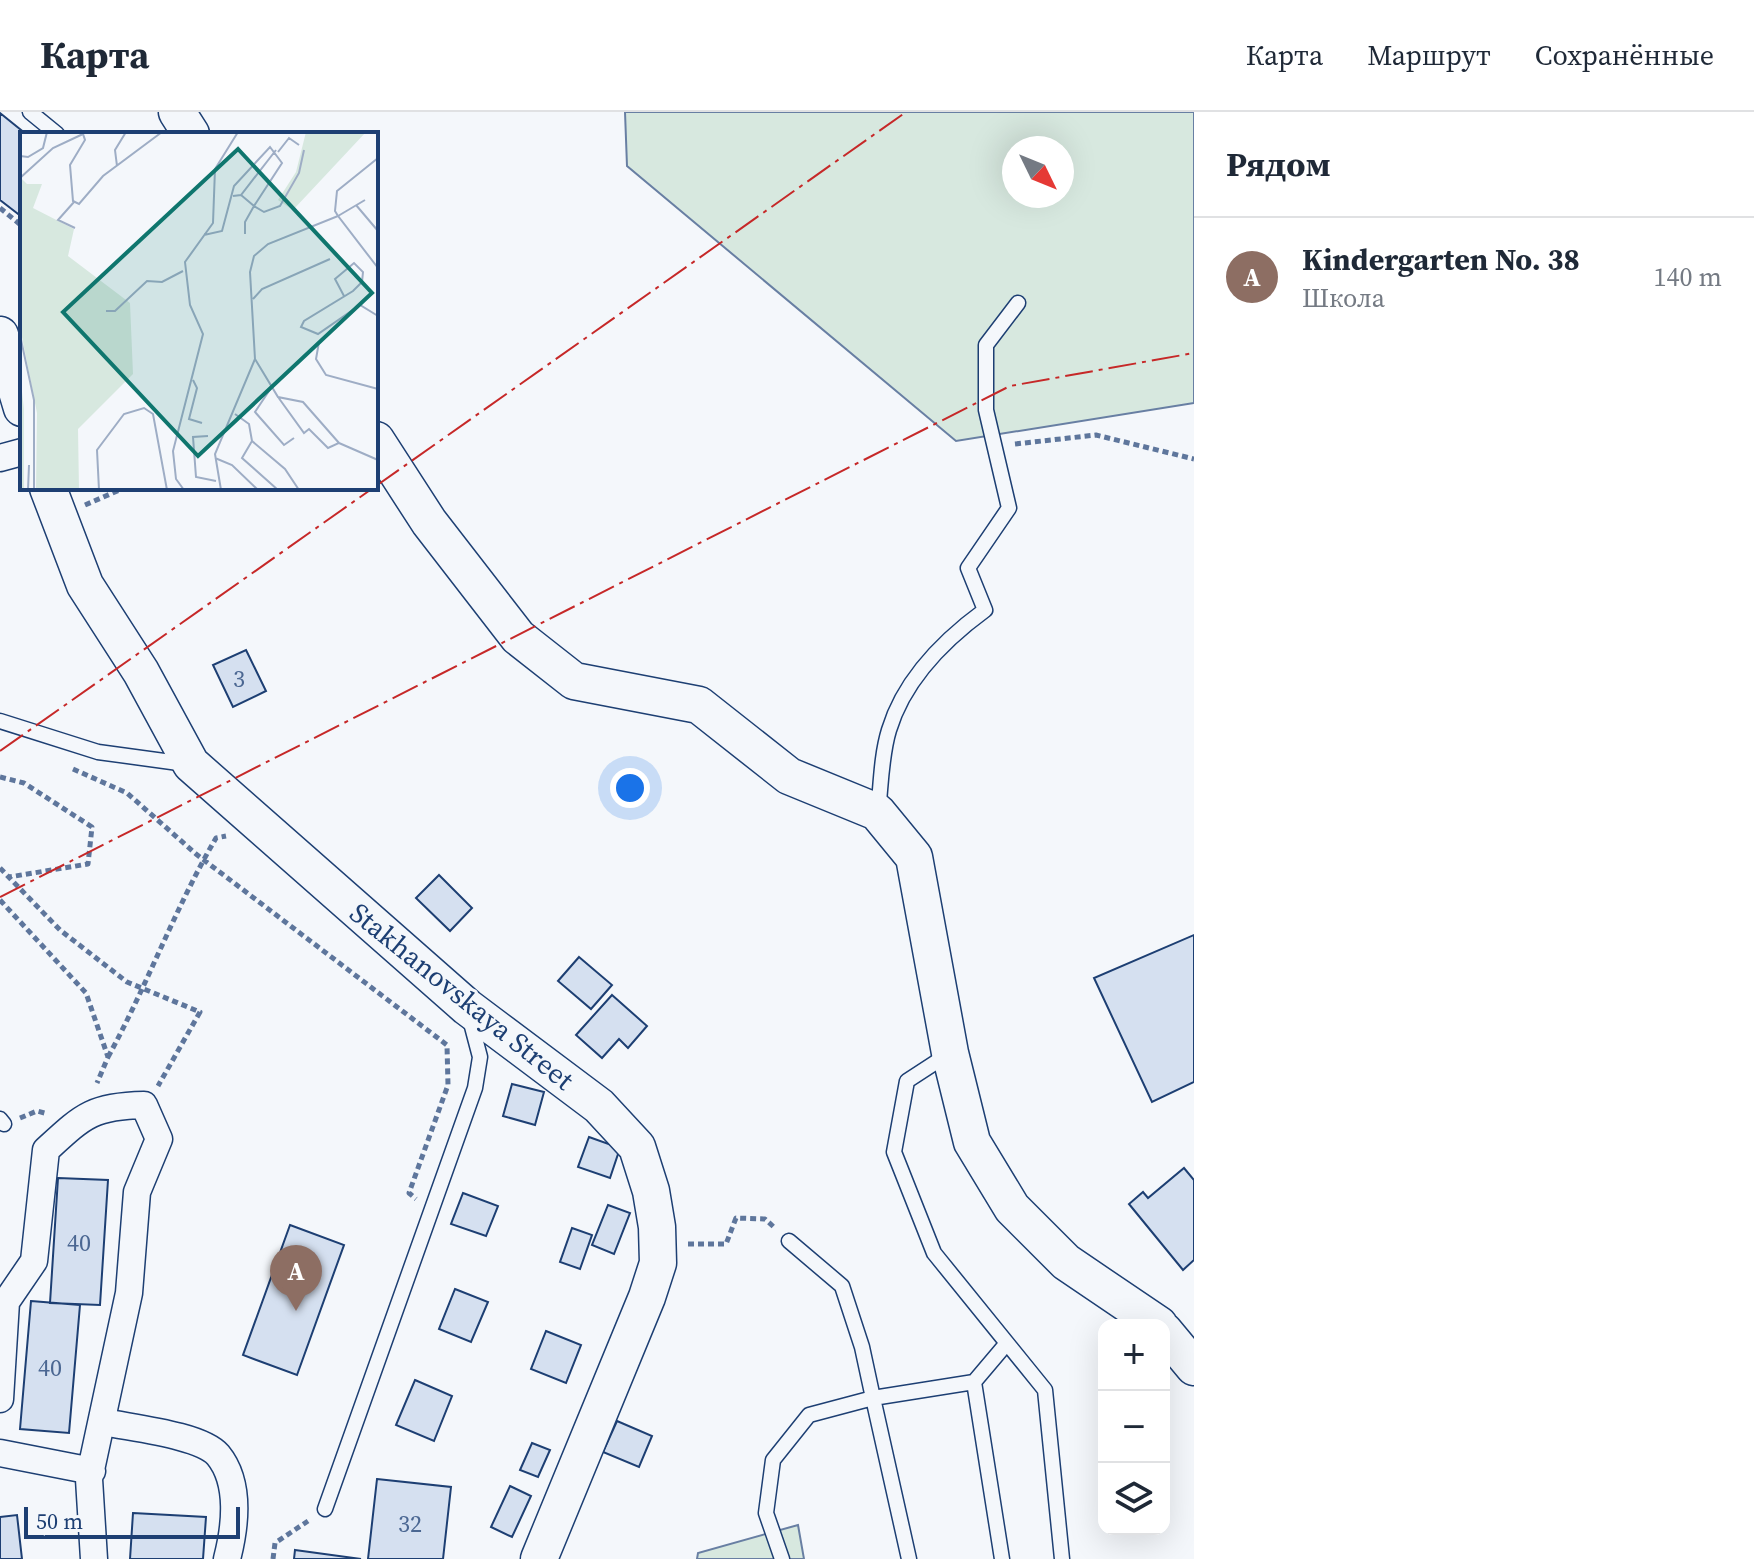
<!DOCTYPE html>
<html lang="ru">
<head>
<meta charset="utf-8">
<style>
	body { margin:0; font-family:"Source Serif 4",serif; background:#f2f2f3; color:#1f2937 }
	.controls { position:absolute; right:24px; bottom:24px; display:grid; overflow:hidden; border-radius:16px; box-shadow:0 8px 32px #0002 }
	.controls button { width:72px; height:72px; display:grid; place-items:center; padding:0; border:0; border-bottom:2px solid #e0e1e3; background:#fff; color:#1f2937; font:40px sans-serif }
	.compass { position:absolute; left:1002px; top:24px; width:72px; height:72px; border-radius:50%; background:#fff; box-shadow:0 8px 32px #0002; rotate:133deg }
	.scale { position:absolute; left:24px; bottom:20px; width:216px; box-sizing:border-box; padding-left:8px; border:4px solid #1d3f73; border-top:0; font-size:22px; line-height:28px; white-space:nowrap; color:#1d3f73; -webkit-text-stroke:6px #f4f7fb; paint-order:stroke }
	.you { position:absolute; left:630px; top:676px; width:28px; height:28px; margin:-20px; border:6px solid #fff; border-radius:50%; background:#1a73e8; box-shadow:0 0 0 12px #1a73e833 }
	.badge { display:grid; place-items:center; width:52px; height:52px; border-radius:50%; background:#2563eb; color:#fff; font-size:26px; font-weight:700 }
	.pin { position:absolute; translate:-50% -66px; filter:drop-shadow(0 2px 4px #0008) }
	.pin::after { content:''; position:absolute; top:42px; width:28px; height:24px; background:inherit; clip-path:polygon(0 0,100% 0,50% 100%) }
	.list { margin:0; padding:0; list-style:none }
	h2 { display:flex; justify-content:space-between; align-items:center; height:104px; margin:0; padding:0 32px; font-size:34px }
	h2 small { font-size:26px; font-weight:400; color:#747a83 }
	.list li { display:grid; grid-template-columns:52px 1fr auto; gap:24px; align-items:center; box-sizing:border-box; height:120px; padding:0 32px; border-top:2px solid #e0e1e3 }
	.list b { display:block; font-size:30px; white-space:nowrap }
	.list p { margin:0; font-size:26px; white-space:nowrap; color:#747a83 }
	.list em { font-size:26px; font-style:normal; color:#747a83 }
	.icon { flex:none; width:44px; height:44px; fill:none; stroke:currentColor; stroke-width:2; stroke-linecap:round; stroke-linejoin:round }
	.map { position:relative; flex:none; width:1194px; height:1447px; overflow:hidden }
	header { display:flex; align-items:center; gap:48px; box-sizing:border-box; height:112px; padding:0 40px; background:#fff; border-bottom:2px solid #e0e1e3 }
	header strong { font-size:38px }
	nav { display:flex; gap:44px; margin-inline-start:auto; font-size:28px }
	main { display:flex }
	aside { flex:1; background:#fff }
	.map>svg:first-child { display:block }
	.green { fill:#d7e8df; stroke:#687fa3; stroke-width:2; fill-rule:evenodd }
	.building { fill:#d5e0f0; stroke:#1d3f73; stroke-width:2 }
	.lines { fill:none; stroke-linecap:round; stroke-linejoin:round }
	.service-casing { stroke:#1d3f73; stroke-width:17 }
	.minor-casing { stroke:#1d3f73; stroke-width:29 }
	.secondary-casing { stroke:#1d3f73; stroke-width:39 }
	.path { stroke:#5e769c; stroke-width:5; stroke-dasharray:6 4; stroke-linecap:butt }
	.service { stroke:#f4f7fb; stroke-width:14 }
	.minor { stroke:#f4f7fb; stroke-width:26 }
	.secondary { stroke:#f4f7fb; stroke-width:36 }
	.power { stroke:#c62828; stroke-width:2; stroke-dasharray:28 6 4 6; stroke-linecap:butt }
	.labels { text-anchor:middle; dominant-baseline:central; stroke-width:6; stroke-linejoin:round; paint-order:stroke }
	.number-label { font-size:24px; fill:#4b6792 }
	.street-label { font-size:28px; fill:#1d3f73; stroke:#f4f7fb }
	.inset-road { fill:none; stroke:#9eadc5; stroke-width:2 }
	.view { fill:#0f766e; fill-opacity:0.15; stroke:#0f766e; stroke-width:4 }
	.inset-edge { fill:none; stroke:#1d3f73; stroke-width:4 }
</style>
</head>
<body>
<header>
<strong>Карта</strong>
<nav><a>Карта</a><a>Маршрут</a><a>Сохранённые</a></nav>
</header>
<main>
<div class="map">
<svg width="1194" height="1447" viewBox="0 0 1194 1447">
	<rect width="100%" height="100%" fill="#f4f7fb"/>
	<path class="green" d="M625,0h569v291l-238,38 -329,-275zM1014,36h48v48h-48z
		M798,1413l6,34h-107l1,-6z"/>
	<path class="building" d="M0,1l26,21h-4v83l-22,-17z
		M246,538l20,41 -33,16 -20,-42z
		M439,763l33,33 -22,23 -34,-33z
		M1194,823v147l-42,20 -58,-124z
		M579,845l33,28 -21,24 -33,-28z
		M612,883l35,31 -19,22 -9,-9 -17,19 -26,-23z
		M512,972l32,8 -9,33 -32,-9z
		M589,1025l31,11 -10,30 -32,-11z
		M1184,1056l10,12v80l-11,10 -54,-66 14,-12 5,6z
		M58,1066l50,2 -8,125 -50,-2z
		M463,1081l35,13 -12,30 -35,-12z
		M608,1093l22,8 -16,41 -22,-9z
		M290,1113l54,20 -47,130 -54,-20z
		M572,1116l20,7 -12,34 -20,-7z
		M455,1177l33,13 -17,40 -32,-13z
		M31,1189l49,4 -11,128 -49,-4z
		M546,1219l35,14 -15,38 -35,-14z
		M415,1268l37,16 -18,45 -38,-16z
		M617,1309l35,15 -13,31 -36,-15z
		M532,1331l18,7 -12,27 -18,-7z
		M377,1367l74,8 -8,72h-75z
		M510,1374l21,10 -19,41 -21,-10z
		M133,1401l73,4 -3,42h-73z
		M17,1403l5,44h-22v-42z
		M295,1438l66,9h-67z"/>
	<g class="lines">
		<defs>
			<path id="service" d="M30,0l27,22
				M0,609l98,31 88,12
				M878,700c3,-26 3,-56 11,-82 15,-50 55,-90 96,-120l-17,-42 41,-60 -23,-98v-65l32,-42
				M950,941l-43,28 -13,71 40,101 111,137 17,169
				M0,1007l4,5
				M789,1129l53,45 20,61 11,51 101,-16
				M325,1397l150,-421 5,-31 -10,-38
				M782,1447l-16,-46 7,-53 36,-45 64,-17 36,161
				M1002,1447l-28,-177 33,-39"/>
			<path id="minor" d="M0,346l22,-6
				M0,1287l6,-97 28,-41 12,-111c37,-34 46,-44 98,-45l15,34 -22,53 -8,101 -40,186 5,80
				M104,1310c27,6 97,13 114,33 23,28 17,73 9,104
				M0,1341l92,18"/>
			<path id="secondary" d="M177,0l14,22
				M0,223l22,73
				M376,328l53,82 89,115 56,44 125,24 90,71 88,36 37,45 36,196 22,89 40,66 54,54 93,63
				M48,376l37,97 56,87 50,92 276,243 132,99 38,41 14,44 6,36 1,36 -11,34 -108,262
				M1164,1219l30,36"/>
		</defs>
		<use href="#service" class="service-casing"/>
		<use href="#minor" class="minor-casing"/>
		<use href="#secondary" class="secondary-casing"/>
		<path class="path" d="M0,96l22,18
			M1015,332l81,-9 98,24
			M85,393l39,-17
			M73,657l54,24 69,61 251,191 1,40 -39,108 7,6
			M0,665l24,6 68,44 -4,37 -79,13
			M0,756l60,62 67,52 73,30 -42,74
			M0,788l86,93 22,64 -11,26
			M108,945c39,-71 67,-149 108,-219l10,-2
			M20,1006l17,-7 11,3
			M688,1132h38l10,-26 29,1 11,10
			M273,1447l2,-16 33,-22"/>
		<use href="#service" class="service"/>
		<use href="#minor" class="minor"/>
		<use href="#secondary" class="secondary"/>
		<path class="power" d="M376,374l530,-374
			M0,639l373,-263
			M0,785l1010,-511 184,-33"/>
	</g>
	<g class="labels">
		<g class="number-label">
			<text x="239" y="566">3</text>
			<text x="79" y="1130">40</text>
			<text x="50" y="1255">40</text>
			<text x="410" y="1411">32</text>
		</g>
		<g class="street-label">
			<text transform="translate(462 884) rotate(39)">Stakhanovskaya Street</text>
		</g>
	</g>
	<g transform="translate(20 20)">
		<rect width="358" height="358" fill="#f4f7fb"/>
		<path d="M286,0h60l-73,78 -15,-10 18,-28zM0,45l7,7h15l-9,24 41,21 -6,27 62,47 3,71 -55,55 1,61h-43l1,-77 -17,-86zM0,242l4,35v81h-4z" fill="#d7e8df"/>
		<path class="inset-road" d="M258,20l11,-14 10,7M0,24l8,1 15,-9 4,-16M97,34l-2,-16 11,-18M0,46l33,-30 30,-14 2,6 -15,25 3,36 6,3 24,-28 59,-44M221,63l13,11 -9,16v12M213,64l8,-1 35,-45M345,68l-27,16 -3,-5 2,-20 41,-33M54,70l-16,18 17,8M336,73l22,26M184,103l18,-4 12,-45 36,-39 12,16 -28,43 10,6 16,-6 19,-33 5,-23M324,164l-9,-17 19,-16 9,9 -1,10 -9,9 -49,30 -3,6 17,7 42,-29 18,11M233,167l9,-10 68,-30M86,179h9l32,-30 15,1 21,-11M0,203l14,65v90M299,210l-3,17 10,16 52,14M235,227l23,38 25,5 36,41 -11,5 -19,-19 -5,4 -26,-36M173,248l4,8 -8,31 13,4M251,256l-16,24 29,33 10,-7M215,282l14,10 3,17M188,304l-15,1 3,40 20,4M319,311l39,17M195,326l17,7 26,25M8,358l1,-25M79,358l-2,-40 27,-36 20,-6 9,6 14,76M164,358l-8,-11 -3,-28 30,-117 -13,-29 -5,-43 28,-39 2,-54 23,-37M201,358l-6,-36 40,-95 -5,-87 4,-16 14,-12 70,-28 40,52M258,358l-36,-32 10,-17 33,28 14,21"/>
		<path class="view" d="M218,17l134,144 -174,163 -135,-144z"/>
		<rect width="358" height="358" class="inset-edge"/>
	</g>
</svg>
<div class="controls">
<button>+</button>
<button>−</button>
<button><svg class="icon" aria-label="layers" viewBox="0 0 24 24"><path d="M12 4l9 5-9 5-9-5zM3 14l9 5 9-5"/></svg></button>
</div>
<svg class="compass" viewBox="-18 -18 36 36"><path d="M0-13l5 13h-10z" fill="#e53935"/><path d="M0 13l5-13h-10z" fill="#747a83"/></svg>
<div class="scale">50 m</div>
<div class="you"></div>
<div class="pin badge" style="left:296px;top:1199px;background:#8d6e63">A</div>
</div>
<aside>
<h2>Рядом<small></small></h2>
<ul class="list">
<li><span class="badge" style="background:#8d6e63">A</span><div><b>Kindergarten No. 38</b><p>Школа</p></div><em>140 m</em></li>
</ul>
</aside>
</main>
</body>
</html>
